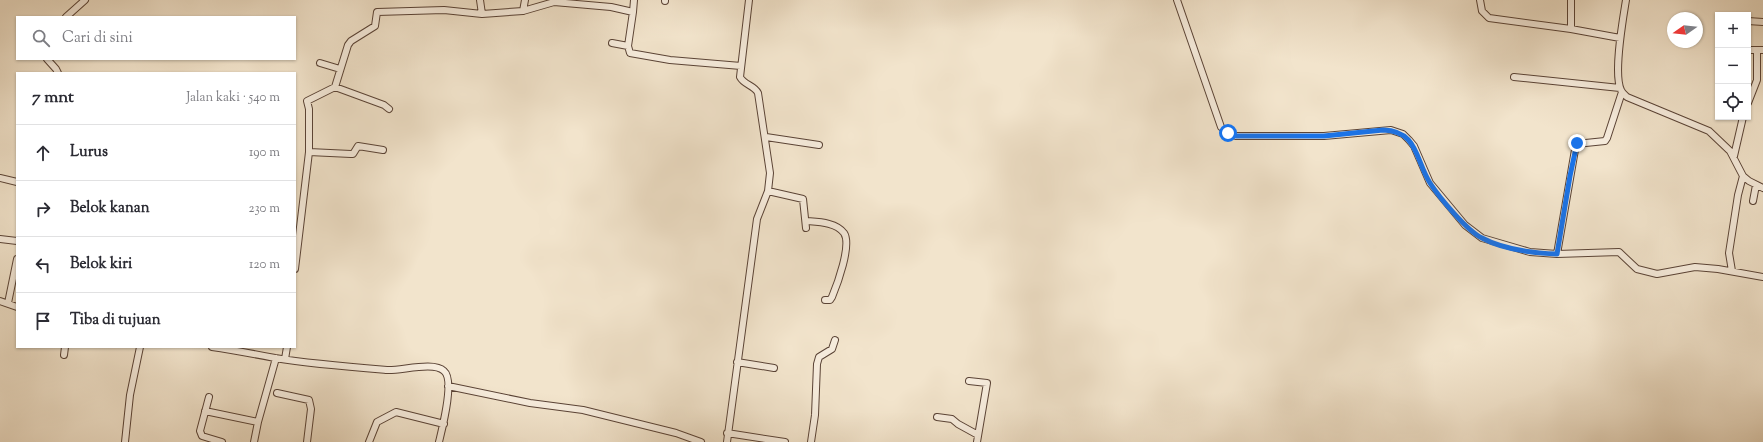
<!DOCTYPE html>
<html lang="id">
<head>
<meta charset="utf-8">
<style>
	body { margin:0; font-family:"Sorts Mill Goudy",serif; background:#f2f2f3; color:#2b2b33 }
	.controls { position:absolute; right:12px; top:12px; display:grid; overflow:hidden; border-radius:0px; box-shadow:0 1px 3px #0004 }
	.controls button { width:36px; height:36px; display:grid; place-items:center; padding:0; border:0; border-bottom:1px solid #e1e1e2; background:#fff; color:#2b2b33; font:20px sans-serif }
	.compass { position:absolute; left:1667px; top:12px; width:36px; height:36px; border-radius:50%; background:#fff; box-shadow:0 1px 3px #0004; rotate:256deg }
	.stop { position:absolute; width:12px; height:12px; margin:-9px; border:3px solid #1a73e8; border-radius:50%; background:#fff }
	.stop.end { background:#1a73e8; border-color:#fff; box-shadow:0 1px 4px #0008 }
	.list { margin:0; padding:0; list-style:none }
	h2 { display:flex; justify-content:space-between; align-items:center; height:52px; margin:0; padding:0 16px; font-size:17px }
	h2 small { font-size:13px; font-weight:400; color:#7c7c81 }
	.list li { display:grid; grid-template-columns:26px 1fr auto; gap:12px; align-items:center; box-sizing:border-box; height:56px; padding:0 16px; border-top:1px solid #e1e1e2 }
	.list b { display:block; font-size:15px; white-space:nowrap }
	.list em { font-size:13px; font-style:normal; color:#7c7c81 }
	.icon { flex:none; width:22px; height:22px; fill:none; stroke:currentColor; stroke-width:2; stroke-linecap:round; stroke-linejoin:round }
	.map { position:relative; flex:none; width:1763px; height:442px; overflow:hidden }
	.search { position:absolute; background:#fff; box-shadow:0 1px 3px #0004; left:16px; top:16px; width:280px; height:44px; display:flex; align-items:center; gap:10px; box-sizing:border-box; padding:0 14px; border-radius:0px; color:#7c7c81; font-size:15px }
	.panel { position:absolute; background:#fff; box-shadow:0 1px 3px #0004; left:16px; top:72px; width:280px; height:276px; border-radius:0px }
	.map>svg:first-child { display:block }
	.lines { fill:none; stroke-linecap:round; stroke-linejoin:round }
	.minor-casing { stroke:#5a4336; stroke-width:8 }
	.minor { stroke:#f7edde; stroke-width:6 }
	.route { stroke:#1a73e8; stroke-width:5 }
</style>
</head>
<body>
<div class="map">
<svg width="1763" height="442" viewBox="0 0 1763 442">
	<rect width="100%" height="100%" fill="#f2e4cc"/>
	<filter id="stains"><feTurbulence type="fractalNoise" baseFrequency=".005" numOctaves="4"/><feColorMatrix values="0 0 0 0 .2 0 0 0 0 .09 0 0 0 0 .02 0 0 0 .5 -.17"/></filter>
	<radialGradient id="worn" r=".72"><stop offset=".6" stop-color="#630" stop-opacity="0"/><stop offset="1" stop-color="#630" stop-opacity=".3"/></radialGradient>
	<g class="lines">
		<defs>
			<path id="minor" d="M480,0l2,14
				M1177,0l44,127 7,6 8,3h88l67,-6 12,4 6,6 5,6 16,37 35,42 17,13 48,14 27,2 62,-2 18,17 20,5 38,-7 23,2 45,8
				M1480,0l2,11 7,7 82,11 49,9
				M1626,0c-3,19 -13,74 -5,90 1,3 4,5 6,7l82,34 21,20 13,25 6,5 14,7
				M665,1v-1
				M523,11l2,-11
				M633,12l1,-12
				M66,17l19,-17
				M1748,21l15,1
				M1571,29v-29
				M612,43l16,3
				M1748,50h15
				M47,59l9,10 2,4
				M320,63l20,6
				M1514,77l106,11
				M335,87l49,18 5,4
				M1748,103l9,-23v-30
				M766,137l53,8
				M309,152l42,2h2l5,-8 25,4
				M1734,156l9,-39
				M0,178l17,4
				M768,191l35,8 3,29
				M1753,201l3,-16
				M806,221c12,1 30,1 38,12 8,12 -7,52 -12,64l-2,3h-5
				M0,239l17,2
				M1557,254l19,-110 29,-3 2,-3 15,-46
				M295,269l14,-117v-43l-2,-8 28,-14 13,-42 3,-4 24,-15 2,-14 67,-2 38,4 41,-3 31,-9 57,5 22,5 -5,34 2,7 40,7 71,6
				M1732,271l-3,-18 9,-58 5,-19
				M0,301l17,6
				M8,303l9,-44
				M212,347c21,3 42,7 63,11 37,6 75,9 112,12 14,1 47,-9 57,1 11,9 -2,58 -5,71
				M64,355l1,-8
				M285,359l2,-12
				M737,362l37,6
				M969,381l18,2 -10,59
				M448,386l82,17 53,7 93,23 25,9
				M277,393l32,7 2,9 -4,33
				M209,397l-9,34 2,5 20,6
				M205,411l53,11
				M937,417l15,2 6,5 20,11
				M727,433l58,9
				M125,442l5,-47 10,-48
				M254,442l4,-20 18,-64
				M369,442l8,-20 19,-10 48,12
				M727,442l30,-223 11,-28 2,-18 -12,-80c-4,-8 -14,-8 -18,-16l9,-77
				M811,442l4,-27 2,-51 2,-7 13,-8 3,-9"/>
		</defs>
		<use href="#minor" class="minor-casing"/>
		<use href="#minor" class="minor"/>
	</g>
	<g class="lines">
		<path class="route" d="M1228,133l8,3h88l59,-6c35,1 32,29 47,53 9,14 37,48 52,55 22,12 50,15 75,16l13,-78 7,-33"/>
	</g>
	<rect width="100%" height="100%" filter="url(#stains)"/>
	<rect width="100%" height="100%" fill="url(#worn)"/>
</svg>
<div class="controls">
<button>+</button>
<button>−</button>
<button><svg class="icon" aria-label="locate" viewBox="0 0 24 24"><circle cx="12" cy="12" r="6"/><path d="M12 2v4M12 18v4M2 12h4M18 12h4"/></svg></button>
</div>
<svg class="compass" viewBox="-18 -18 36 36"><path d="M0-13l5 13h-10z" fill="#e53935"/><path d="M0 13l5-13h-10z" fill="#7c7c81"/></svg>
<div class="stop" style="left:1228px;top:133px"></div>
<div class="stop end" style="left:1577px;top:143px"></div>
<div class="search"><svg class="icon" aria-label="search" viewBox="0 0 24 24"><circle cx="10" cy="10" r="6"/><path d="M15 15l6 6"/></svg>Cari di sini</div>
<section class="panel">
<h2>7 mnt<small>Jalan kaki · 540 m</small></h2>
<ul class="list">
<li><svg class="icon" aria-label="ahead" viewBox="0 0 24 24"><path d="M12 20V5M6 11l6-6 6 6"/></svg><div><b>Lurus</b></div><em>190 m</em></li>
<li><svg class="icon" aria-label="right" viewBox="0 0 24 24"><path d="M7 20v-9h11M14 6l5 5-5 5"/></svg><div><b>Belok kanan</b></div><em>230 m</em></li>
<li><svg class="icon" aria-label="left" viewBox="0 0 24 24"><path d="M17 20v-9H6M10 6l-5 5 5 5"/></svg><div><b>Belok kiri</b></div><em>120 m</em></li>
<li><svg class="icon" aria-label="arrive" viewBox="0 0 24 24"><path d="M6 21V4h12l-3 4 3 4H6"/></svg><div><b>Tiba di tujuan</b></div></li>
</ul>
</section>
</div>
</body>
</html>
